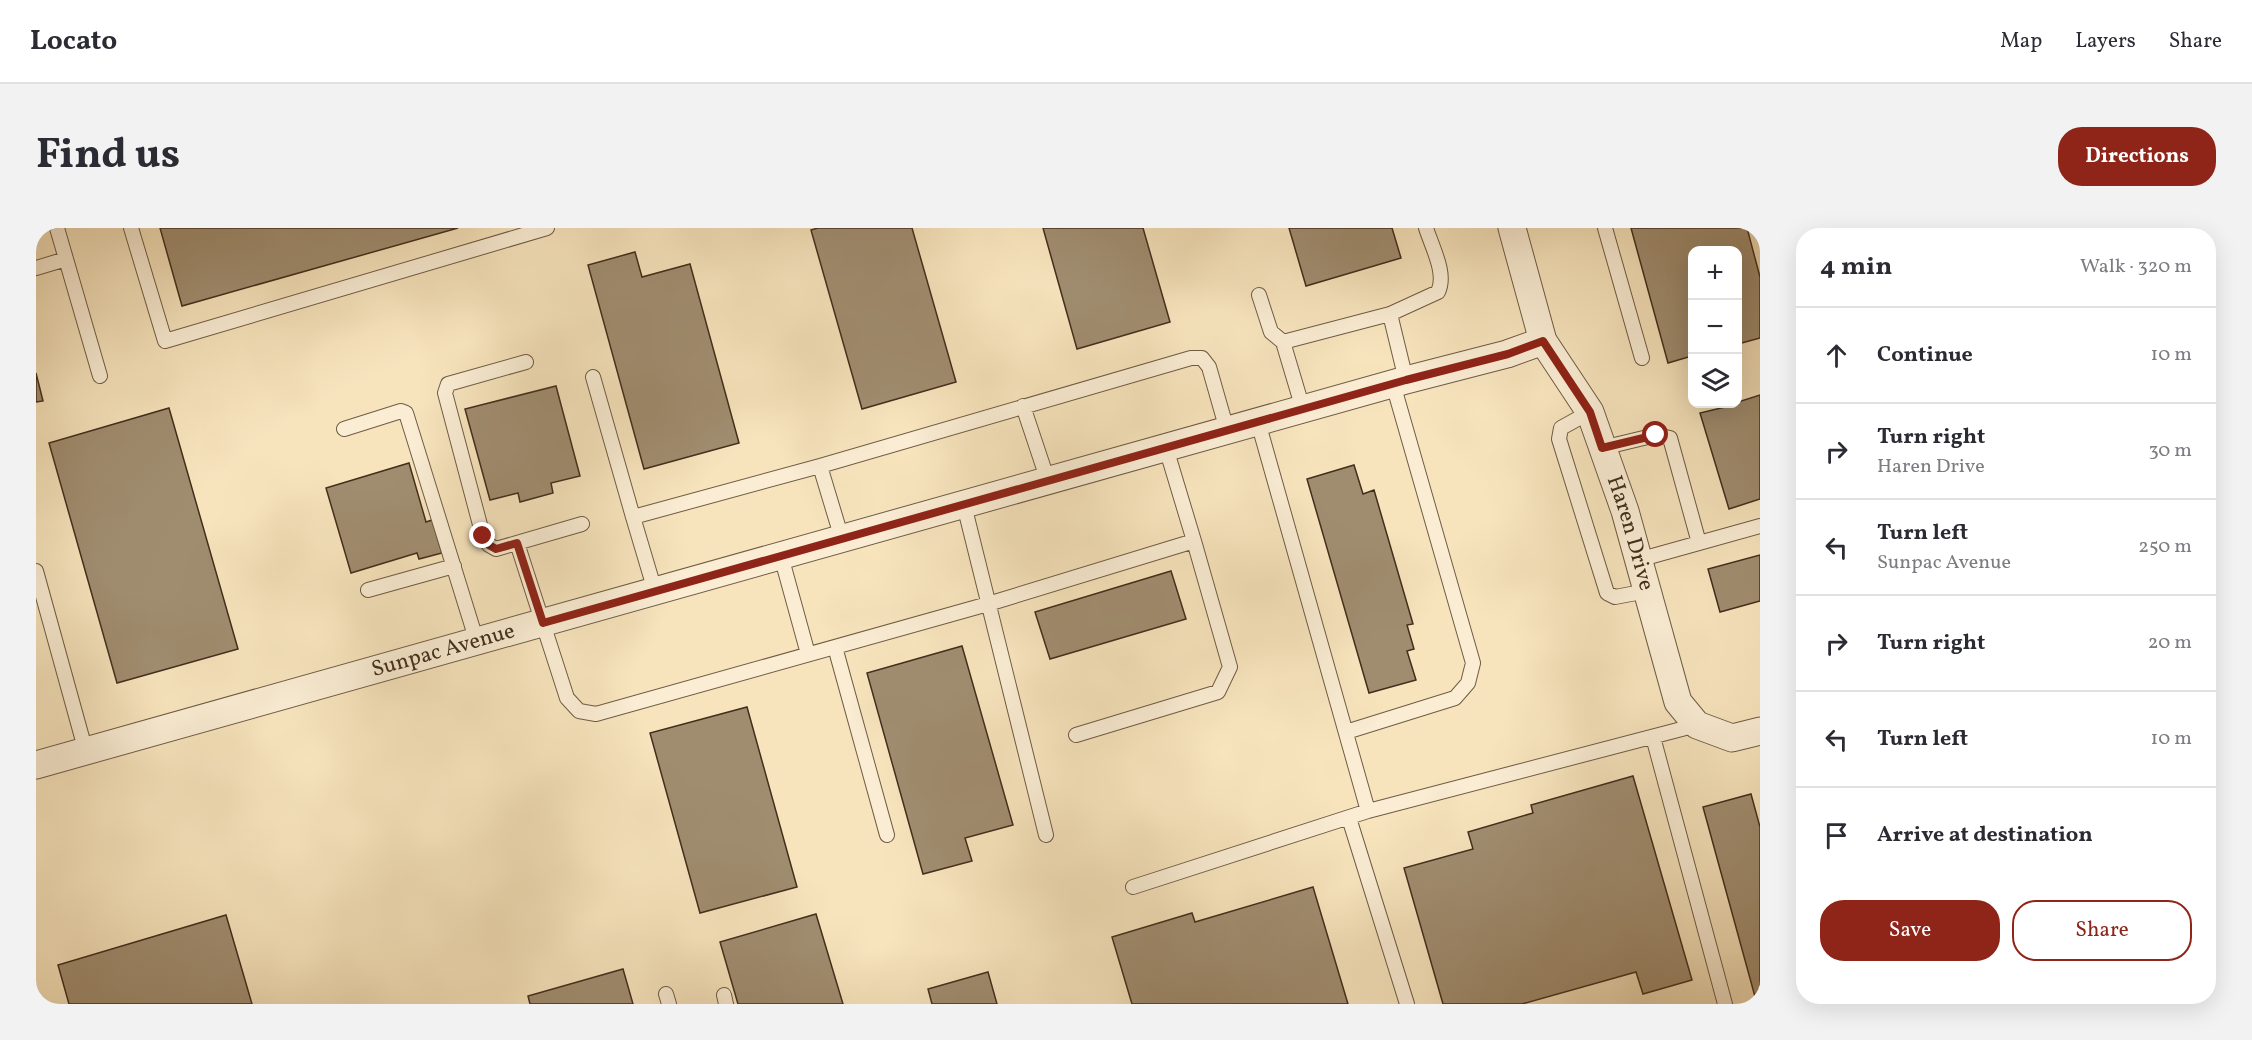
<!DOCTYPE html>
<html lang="en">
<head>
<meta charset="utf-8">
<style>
	body { margin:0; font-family:Vollkorn,serif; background:#f2f2f3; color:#2b2b33 }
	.controls { position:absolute; right:18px; top:18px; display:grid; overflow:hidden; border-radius:12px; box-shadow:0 6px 24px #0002 }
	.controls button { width:54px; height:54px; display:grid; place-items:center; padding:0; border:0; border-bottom:2px solid #e1e1e2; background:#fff; color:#2b2b33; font:30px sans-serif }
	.stop { position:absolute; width:18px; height:18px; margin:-14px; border:4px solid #8f2418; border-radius:50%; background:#fff }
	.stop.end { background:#8f2418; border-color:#fff; box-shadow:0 2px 6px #0008 }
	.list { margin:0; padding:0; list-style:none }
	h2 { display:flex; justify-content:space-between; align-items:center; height:78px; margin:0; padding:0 24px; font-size:26px }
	h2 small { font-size:20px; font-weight:400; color:#7c7c81 }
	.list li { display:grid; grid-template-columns:39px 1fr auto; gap:18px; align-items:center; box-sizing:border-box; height:96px; padding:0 24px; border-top:2px solid #e1e1e2 }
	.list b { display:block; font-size:22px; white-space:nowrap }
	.list p { margin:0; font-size:20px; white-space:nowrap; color:#7c7c81 }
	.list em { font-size:20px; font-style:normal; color:#7c7c81 }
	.actions { display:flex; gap:12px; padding:18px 24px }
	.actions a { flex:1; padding:14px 0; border:2px solid #8f2418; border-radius:24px; text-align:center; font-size:21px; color:#8f2418 }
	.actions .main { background:#8f2418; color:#fff }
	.icon { flex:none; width:33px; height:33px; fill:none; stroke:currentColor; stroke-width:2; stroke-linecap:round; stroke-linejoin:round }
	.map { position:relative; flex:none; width:1724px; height:776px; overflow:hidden; border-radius:24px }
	header { display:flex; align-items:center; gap:36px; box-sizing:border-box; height:84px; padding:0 30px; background:#fff; border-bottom:2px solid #e1e1e2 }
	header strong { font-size:28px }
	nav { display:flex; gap:33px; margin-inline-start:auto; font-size:21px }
	.intro { display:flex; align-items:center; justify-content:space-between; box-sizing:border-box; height:144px; padding:0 36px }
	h1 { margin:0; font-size:42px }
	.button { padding:15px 27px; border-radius:24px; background:#8f2418; color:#fff; font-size:21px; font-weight:700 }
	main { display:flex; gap:36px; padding:0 36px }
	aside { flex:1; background:#fff; border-radius:24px; box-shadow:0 6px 24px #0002 }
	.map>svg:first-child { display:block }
	.building { fill:#a08d70; stroke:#422e1c; stroke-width:1.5 }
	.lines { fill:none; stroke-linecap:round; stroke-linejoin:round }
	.service-casing { stroke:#6f5c44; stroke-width:16 }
	.minor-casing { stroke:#6f5c44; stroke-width:29 }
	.service { stroke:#faedd4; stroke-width:14 }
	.minor { stroke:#faedd4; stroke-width:27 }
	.route { stroke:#8f2418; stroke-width:8 }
	.labels { text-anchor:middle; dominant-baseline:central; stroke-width:4.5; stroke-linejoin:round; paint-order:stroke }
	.street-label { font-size:22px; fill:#422e1c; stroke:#faedd4 }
</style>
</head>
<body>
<header>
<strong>Locato</strong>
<nav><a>Map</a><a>Layers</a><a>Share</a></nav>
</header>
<div class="intro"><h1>Find us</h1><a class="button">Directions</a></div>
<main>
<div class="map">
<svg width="1724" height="776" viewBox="0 0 1724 776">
	<rect width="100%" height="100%" fill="#f7e4bd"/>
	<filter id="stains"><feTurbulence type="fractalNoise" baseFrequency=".00333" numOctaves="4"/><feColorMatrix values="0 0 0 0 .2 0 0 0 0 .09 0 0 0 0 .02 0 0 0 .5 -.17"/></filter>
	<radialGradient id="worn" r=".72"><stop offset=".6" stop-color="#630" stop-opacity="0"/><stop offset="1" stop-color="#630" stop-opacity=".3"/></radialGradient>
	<path class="building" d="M124,0h298l-276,78z
		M782,0h94l44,154 -94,27 -51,-179z
		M1007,0h100l27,94 -93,27z
		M1253,0h103l9,30 -95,28z
		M1595,0h116l13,49v61l-22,6v-94h-46v106l-24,7z
		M599,24l7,25 48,-13 49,179 -95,26 -56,-204z
		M0,145l7,28 -7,1z
		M520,158l24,90 -29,7 2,10 -33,9 -2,-9 -28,7 -25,-91z
		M1724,167v104l-31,10 -29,-96 38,-9v-2z
		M133,180l69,241 -121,34 -68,-240z
		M373,235l17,59 6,-2 10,33 -23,6 -2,-6 -66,20 -25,-85z
		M1318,237l9,29 11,-4 39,134 -6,1 7,24 -7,2 9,29 -47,13 -62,-214z
		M1724,327v46l-40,11 -12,-43z
		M1135,343l15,48 -136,40 -15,-47z
		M926,418l51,179 -48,13 7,23 -49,13 -56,-201z
		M711,479l50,180 -97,26 -50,-180z
		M1597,548l59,204 -49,14 -7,-22 -114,32h-79l-39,-136 69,-19 -5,-17 65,-19 -2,-8z
		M1715,566l9,33v177h-3l-54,-197z
		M1277,659l35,117h-216l-20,-67 80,-24 3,9z
		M780,686l27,90h-105l-18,-62z
		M190,687l26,89h-183l-11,-39z
		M587,741l10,35h-103l-2,-8z
		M952,744l9,32h-65l-4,-15z"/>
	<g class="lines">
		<defs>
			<path id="service" d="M95,0l34,113 382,-113
				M1569,0l37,130
				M30,31l34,117
				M0,40l30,-9 -9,-31
				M1223,67l12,37 12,10 107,-28 48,-22c9,-18 -6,-45 -12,-64
				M1354,86l16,66
				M1247,114l20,67
				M490,134l-78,22 -3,9 38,143 6,9 7,4 86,-25
				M557,149l40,140
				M987,178l25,75
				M1554,184l-29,16 -2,11 48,154 8,4 32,-6
				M1222,194l110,389
				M308,201l57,-18 5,2 71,229
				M1566,220l54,-13 14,3 29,105 61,-17
				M784,238l22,73
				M928,277l82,330
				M481,315l50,155 12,13 17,3 392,-110 206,-63 -28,-93
				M745,328l27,98
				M1602,332l61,-17
				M0,343l50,181
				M332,362l86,-24
				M619,363l-22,-74 187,-51 371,-108h11l7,9 18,63
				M799,419l52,188
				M1310,504l109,-34 13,-15 5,-20 -80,-279
				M1040,507l142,-43 12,-25 -36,-126
				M1617,509l72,267
				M1313,590l58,186
				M1097,659l235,-76 329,-86
				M630,766l3,10
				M688,767l2,9"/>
			<g id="minor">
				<path id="s1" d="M1476,0l31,113 47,71 35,99 53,191 19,23 35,13 28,-7"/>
				<path id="s2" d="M0,537l1370,-385 101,-26 36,-13"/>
			</g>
		</defs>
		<use href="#service" class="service-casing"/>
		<use href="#minor" class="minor-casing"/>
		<use href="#service" class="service"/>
		<use href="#minor" class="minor"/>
	</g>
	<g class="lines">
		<path class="route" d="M447,308l6,9 7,4 21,-6 26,80 863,-243 102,-26 35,-13 47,71 12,36 54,-13"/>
	</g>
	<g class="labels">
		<g class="street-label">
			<text stroke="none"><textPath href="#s1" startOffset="330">Haren Drive</textPath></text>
			<text stroke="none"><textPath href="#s2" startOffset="423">Sunpac Avenue</textPath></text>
		</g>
	</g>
	<rect width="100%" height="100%" filter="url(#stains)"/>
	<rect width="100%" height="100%" fill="url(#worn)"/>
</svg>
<div class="controls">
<button>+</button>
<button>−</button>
<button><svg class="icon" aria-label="layers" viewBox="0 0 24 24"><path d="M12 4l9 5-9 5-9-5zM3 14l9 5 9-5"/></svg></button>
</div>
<div class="stop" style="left:1620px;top:207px"></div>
<div class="stop end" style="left:447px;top:308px"></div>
</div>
<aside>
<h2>4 min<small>Walk · 320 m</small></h2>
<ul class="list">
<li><svg class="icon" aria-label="ahead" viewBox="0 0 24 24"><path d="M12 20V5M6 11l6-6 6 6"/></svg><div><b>Continue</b></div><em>10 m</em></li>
<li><svg class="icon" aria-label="right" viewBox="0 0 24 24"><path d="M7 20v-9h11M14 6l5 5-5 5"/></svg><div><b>Turn right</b><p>Haren Drive</p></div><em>30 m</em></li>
<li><svg class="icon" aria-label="left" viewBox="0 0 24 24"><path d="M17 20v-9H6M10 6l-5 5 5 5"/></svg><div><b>Turn left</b><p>Sunpac Avenue</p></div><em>250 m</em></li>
<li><svg class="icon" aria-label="right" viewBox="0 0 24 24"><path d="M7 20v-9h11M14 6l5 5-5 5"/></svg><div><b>Turn right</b></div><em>20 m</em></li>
<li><svg class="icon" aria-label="left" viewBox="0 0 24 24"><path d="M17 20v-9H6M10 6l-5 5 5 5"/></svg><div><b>Turn left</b></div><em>10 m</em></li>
<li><svg class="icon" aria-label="arrive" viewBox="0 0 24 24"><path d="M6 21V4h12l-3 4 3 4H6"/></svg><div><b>Arrive at destination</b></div></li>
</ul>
<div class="actions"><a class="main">Save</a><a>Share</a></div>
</aside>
</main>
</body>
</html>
